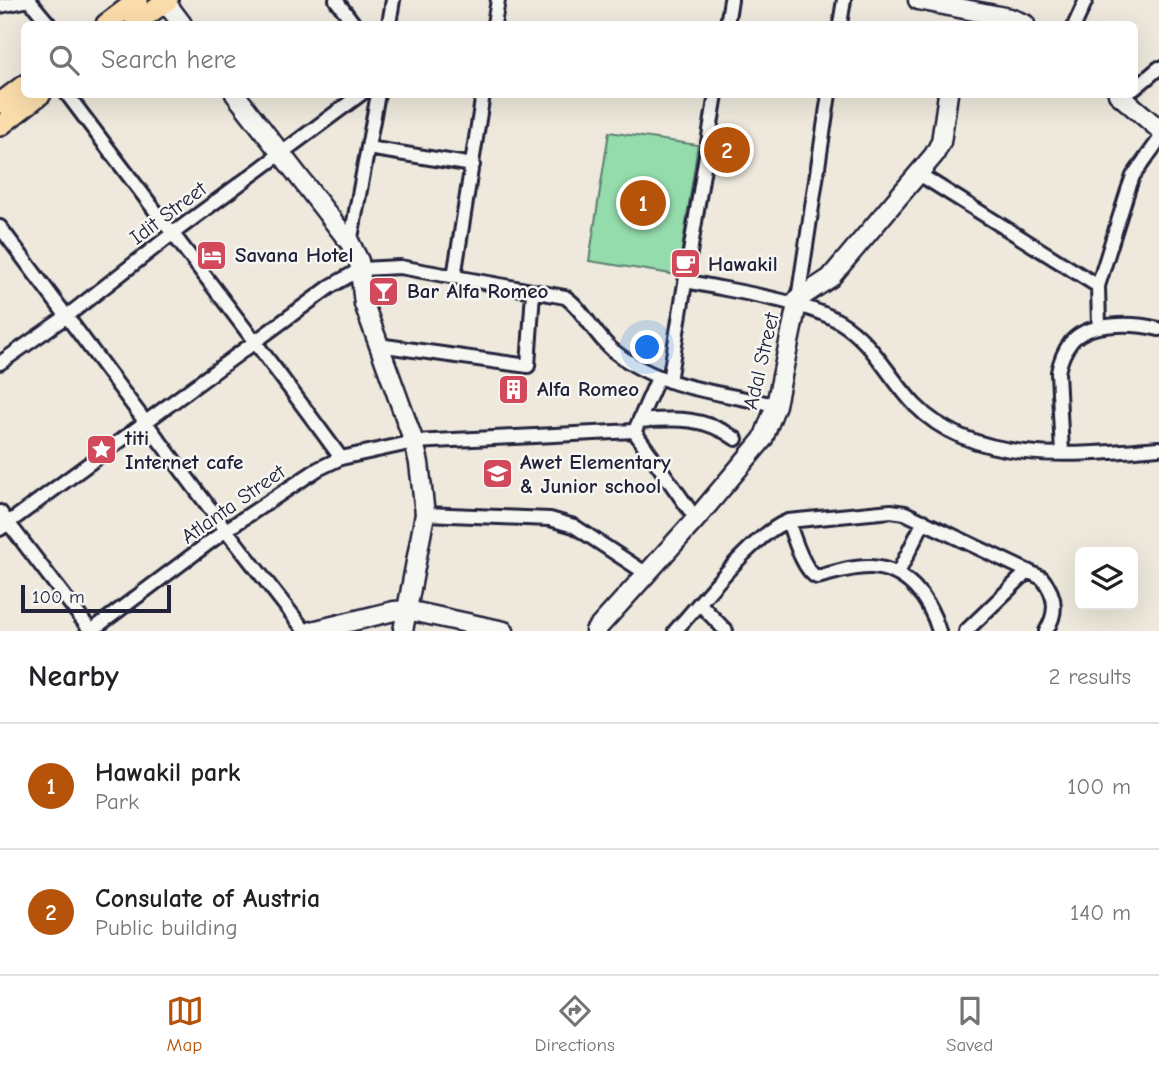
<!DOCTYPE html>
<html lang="en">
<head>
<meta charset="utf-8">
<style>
	body { margin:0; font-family:"Comic Neue",sans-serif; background:#f6f6f6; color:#202124 }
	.controls { position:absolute; right:21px; bottom:21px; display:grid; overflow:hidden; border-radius:10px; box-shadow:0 7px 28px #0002 }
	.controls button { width:63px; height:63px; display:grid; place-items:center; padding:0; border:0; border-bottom:2px solid #e0e0e0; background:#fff; color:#202124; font:35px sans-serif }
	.scale { position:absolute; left:21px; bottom:18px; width:150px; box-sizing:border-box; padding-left:7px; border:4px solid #22223b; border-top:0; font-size:19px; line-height:24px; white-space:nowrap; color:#22223b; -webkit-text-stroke:5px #f6f6f2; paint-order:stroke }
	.you { position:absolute; left:648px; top:348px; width:24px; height:24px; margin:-18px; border:5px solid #fff; border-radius:50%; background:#1a73e8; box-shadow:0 0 0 10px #1a73e833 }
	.badge { display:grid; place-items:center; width:46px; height:46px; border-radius:50%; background:#b45309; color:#fff; font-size:23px; font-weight:700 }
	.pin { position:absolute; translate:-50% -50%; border:4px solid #fff; box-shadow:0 2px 7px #0006 }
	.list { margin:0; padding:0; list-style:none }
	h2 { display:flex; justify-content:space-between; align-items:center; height:91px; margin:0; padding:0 28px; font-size:30px }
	h2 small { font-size:23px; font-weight:400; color:#757577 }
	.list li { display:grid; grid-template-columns:46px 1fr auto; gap:21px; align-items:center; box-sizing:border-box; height:126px; padding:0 28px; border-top:2px solid #e0e0e0 }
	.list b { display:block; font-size:26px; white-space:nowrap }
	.list p { margin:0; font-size:23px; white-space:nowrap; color:#757577 }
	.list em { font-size:23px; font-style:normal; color:#757577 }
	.icon { flex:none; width:38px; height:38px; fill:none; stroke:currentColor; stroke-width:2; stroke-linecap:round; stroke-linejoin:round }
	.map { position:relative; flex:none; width:1159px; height:631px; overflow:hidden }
	.search { position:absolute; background:#fff; box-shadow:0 7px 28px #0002; left:21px; right:21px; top:21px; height:77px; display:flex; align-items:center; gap:18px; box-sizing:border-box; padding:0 24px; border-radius:10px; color:#757577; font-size:26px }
	.sheet { height:343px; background:#fff }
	nav { display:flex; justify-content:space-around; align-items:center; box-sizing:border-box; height:98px; border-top:2px solid #e0e0e0; background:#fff; font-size:19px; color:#757577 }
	nav a { display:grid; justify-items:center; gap:4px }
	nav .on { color:#b45309 }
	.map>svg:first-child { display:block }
	.green { fill:#94dcab; stroke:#5b7f73; stroke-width:2 }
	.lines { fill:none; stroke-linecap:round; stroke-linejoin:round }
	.street-casing { stroke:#22223b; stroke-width:18 }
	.secondary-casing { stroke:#22223b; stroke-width:23 }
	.primary-casing { stroke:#22223b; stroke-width:24 }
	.street { stroke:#f6f6f2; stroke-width:12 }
	.secondary { stroke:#f6f6f2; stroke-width:18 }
	.primary { stroke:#fbddab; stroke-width:19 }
	.labels { text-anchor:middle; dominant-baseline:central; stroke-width:5; stroke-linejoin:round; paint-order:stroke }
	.street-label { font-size:21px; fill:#22223b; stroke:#f6f6f2 }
	.poi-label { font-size:21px; font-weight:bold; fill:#22223b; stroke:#f6f6f2; text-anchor:start }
</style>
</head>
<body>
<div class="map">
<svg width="1159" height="631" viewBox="0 0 1159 631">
	<rect width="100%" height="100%" fill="#eee9dc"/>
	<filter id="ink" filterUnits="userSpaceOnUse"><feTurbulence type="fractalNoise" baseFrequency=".0143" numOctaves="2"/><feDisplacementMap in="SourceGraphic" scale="14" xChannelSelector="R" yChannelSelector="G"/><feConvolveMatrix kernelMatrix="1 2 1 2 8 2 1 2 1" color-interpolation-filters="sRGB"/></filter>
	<g filter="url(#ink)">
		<path class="green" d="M609,132l89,13 -20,130 -89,-14z"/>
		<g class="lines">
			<defs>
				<path id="street" d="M336,0l18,24
					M0,6l29,-6 20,24
					M389,24l4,-24
					M494,24l4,-24
					M727,24l4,-24
					M840,24l4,-24
					M1075,24l11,-24
					M1134,89l25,-21
					M67,94c91,122 185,241 274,364
					M368,148l105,17
					M919,174l179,112
					M0,227l226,303 79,101
					M350,243l28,-149
					M454,277l29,-183
					M686,281c43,10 117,19 154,41 33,20 49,56 75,83 60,62 165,50 244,43
					M798,299l31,-205
					M1099,326l-1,-40 30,-96 5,-14 26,-36
					M378,345l150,21 5,-74
					M0,363l67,-47 105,-82 189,-140
					M669,381l47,-287
					M640,421c36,-3 66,-4 96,18
					M636,428l22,-50
					M1062,453l-4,-81c2,-10 6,-21 13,-30 17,-21 63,-19 88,-13
					M0,512l91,119
					M425,514l125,5 24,7 73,48
					M788,521c5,14 15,50 29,56 17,-4 36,-11 54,-10 36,2 58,31 68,64
					M0,529l331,-243 30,-17 39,-2 165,30c18,11 30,40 50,55 45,36 106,41 161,53
					M898,573l26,-52
					M700,604l26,27
					M91,631l135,-101 92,-61 23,-11 73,-16 220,-11 62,88
					M675,631c27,-29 78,-97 113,-110l103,-10 14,2 137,65c14,17 16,34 4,53
					M966,631l62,-60"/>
				<path id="secondary" d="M164,0l18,24
					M918,0l92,18 15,6
					M235,94l115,149 9,18 5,43 50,138 5,21 6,51 -22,117
					M1118,94l41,35
					M312,631l82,-20 13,-1 97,21
					M595,631l101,-112 67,-80 13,-34 22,-106 32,-21 104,-123 7,-13 7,-48"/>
				<path id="primary" d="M106,24l32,-24
					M135,24l33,-24
					M0,103l24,-18
					M0,126l41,-32"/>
			</defs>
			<use href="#street" class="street-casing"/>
			<use href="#secondary" class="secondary-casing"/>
			<use href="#primary" class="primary-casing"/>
			<use href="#street" class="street"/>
			<use href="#secondary" class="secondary"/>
			<use href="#primary" class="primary"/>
		</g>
	</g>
	<defs>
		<symbol id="hotel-square" viewBox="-11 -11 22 22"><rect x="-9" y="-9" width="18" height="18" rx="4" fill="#d1495b" stroke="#f6f6f2"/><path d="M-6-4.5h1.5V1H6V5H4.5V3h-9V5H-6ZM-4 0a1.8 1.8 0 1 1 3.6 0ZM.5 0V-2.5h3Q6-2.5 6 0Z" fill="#fff"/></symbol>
		<symbol id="cafe-square" viewBox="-11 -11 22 22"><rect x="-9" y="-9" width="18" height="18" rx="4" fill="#d1495b" stroke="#f6f6f2"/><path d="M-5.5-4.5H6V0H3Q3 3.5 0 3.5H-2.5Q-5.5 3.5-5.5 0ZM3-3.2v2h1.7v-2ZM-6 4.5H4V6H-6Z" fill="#fff"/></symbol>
		<symbol id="bar-square" viewBox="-11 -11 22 22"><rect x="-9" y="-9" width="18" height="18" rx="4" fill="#d1495b" stroke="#f6f6f2"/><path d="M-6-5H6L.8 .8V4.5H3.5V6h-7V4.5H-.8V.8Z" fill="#fff"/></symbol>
		<symbol id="building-square" viewBox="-11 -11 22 22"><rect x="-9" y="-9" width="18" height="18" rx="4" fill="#d1495b" stroke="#f6f6f2"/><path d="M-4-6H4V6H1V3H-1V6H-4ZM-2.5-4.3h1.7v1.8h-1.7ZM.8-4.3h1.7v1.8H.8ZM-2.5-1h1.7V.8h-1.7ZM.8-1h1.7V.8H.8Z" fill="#fff"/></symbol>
		<symbol id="sight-square" viewBox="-11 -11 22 22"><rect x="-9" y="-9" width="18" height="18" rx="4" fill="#d1495b" stroke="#f6f6f2"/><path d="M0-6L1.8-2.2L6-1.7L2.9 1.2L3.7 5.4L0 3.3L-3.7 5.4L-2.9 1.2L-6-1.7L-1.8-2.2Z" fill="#fff"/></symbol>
		<symbol id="school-square" viewBox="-11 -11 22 22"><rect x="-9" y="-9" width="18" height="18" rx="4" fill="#d1495b" stroke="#f6f6f2"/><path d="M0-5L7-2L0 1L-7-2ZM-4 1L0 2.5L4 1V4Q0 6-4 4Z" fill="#fff"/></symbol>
	</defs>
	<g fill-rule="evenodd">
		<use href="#hotel-square" x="194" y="238" width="35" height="35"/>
		<use href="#cafe-square" x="668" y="246" width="35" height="35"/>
		<use href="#bar-square" x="366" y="274" width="35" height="35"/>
		<use href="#building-square" x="496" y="372" width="35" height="35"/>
		<use href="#sight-square" x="84" y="432" width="35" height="35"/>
		<use href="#school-square" x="480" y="456" width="35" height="35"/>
	</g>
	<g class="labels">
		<g class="street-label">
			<text transform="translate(168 213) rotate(-37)">Idit Street</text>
			<text transform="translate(761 361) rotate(-77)">Adal Street</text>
			<text transform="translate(233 504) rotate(-35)">Atlanta Street</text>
		</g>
		<g class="poi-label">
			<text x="235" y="255">Savana Hotel</text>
			<text x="708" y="264">Hawakil</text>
			<text x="407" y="291">Bar Alfa Romeo</text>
			<text x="537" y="389">Alfa Romeo</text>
			<text x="125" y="438">titi<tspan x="125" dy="24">Internet cafe</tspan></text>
			<text x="520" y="462">Awet Elementary<tspan x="520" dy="24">&amp; Junior school</tspan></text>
		</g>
	</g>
</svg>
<div class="controls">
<button><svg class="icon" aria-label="layers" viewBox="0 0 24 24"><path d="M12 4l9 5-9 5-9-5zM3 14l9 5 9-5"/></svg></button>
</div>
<div class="scale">100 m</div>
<div class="you"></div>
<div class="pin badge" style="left:643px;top:203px">1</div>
<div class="pin badge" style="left:727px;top:150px">2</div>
<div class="search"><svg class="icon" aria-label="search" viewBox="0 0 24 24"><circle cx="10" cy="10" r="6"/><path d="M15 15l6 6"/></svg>Search here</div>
</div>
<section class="sheet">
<h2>Nearby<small>2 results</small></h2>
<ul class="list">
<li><span class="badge">1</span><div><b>Hawakil park</b><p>Park</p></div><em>100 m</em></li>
<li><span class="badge">2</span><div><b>Consulate of Austria</b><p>Public building</p></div><em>140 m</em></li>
</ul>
</section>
<nav>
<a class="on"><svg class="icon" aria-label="map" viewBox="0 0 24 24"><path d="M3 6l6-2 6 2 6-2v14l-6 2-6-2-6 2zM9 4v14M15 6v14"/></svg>Map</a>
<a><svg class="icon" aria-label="directions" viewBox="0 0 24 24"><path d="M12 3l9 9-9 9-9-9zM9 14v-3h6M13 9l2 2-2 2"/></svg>Directions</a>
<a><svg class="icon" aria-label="saved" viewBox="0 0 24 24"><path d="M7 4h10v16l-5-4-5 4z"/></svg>Saved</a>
</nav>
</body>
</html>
